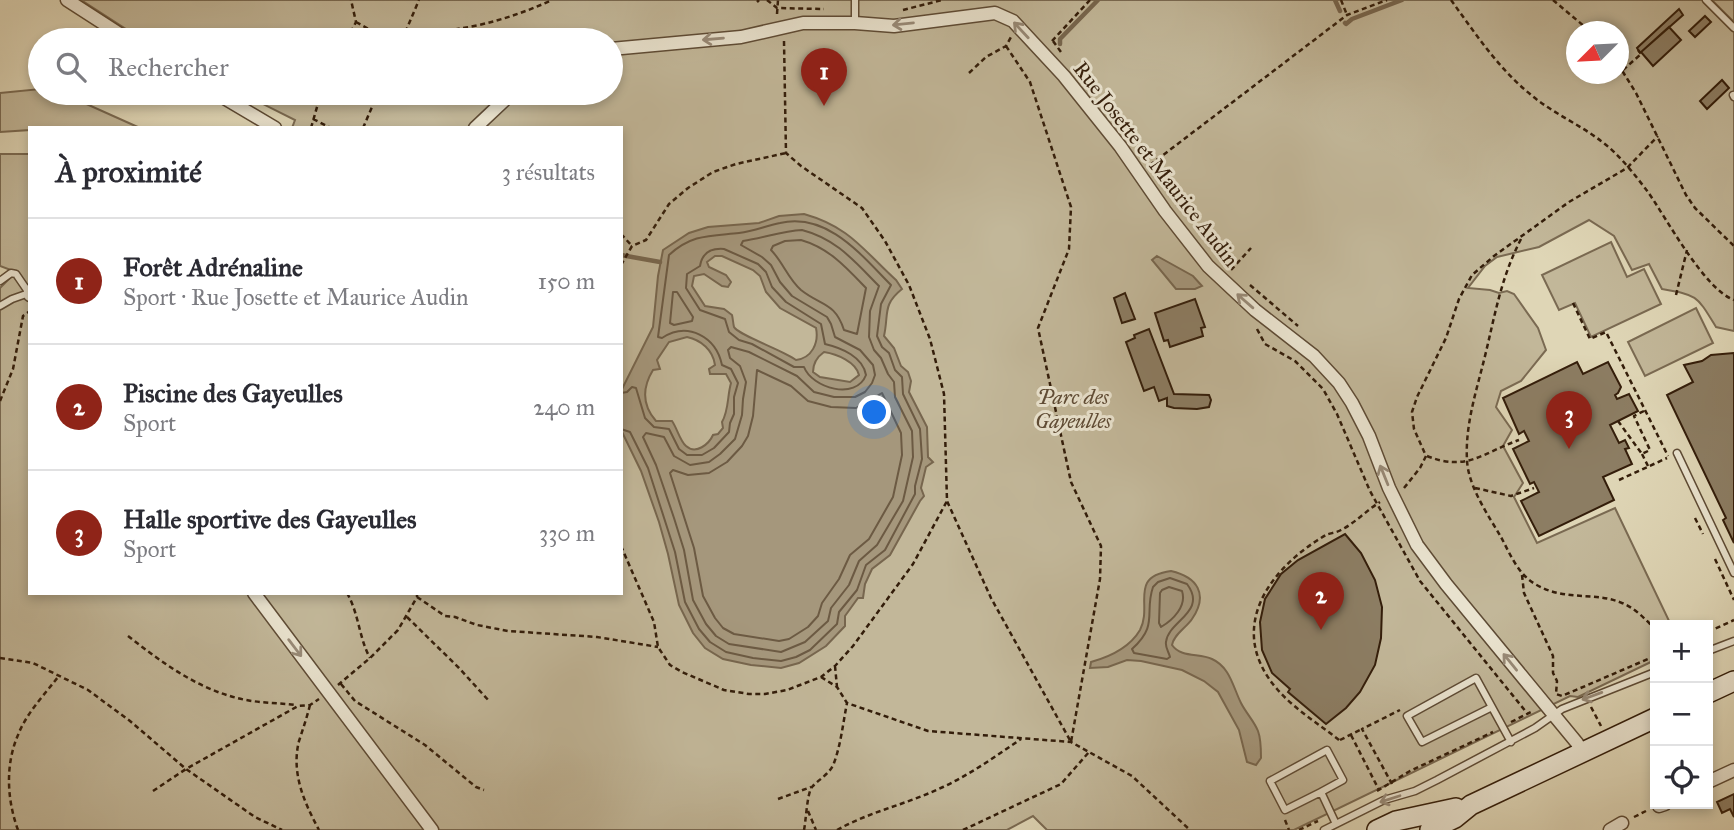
<!DOCTYPE html>
<html lang="fr">
<head>
<meta charset="utf-8">
<style>
	body { margin:0; font-family:"IM FELL Great Primer",serif; background:#f7f7f7; color:#2b2b33 }
	.controls { position:absolute; right:21px; bottom:21px; display:grid; overflow:hidden; border-radius:0px; box-shadow:0 4px 10px #0003 }
	.controls button { width:63px; height:63px; display:grid; place-items:center; padding:0; border:0; border-bottom:2px solid #e1e1e2; background:#fff; color:#2b2b33; font:35px sans-serif }
	.compass { position:absolute; left:1566px; top:21px; width:63px; height:63px; border-radius:50%; background:#fff; box-shadow:0 4px 10px #0003; rotate:246deg }
	.you { position:absolute; left:875px; top:413px; width:24px; height:24px; margin:-18px; border:5px solid #fff; border-radius:50%; background:#1a73e8; box-shadow:0 0 0 10px #1a73e833 }
	.badge { display:grid; place-items:center; width:46px; height:46px; border-radius:50%; background:#8f2418; color:#fff; font-size:23px; font-weight:700 }
	.pin { position:absolute; translate:-50% -58px; filter:drop-shadow(0 2px 4px #0008) }
	.pin::after { content:''; position:absolute; top:37px; width:24px; height:21px; background:inherit; clip-path:polygon(0 0,100% 0,50% 100%) }
	.list { margin:0; padding:0; list-style:none }
	h2 { display:flex; justify-content:space-between; align-items:center; height:91px; margin:0; padding:0 28px; font-size:30px }
	h2 small { font-size:23px; font-weight:400; color:#7c7c81 }
	.list li { display:grid; grid-template-columns:46px 1fr auto; gap:21px; align-items:center; box-sizing:border-box; height:126px; padding:0 28px; border-top:2px solid #e1e1e2 }
	.list b { display:block; font-size:26px; white-space:nowrap }
	.list p { margin:0; font-size:23px; white-space:nowrap; color:#7c7c81 }
	.list em { font-size:23px; font-style:normal; color:#7c7c81 }
	.icon { flex:none; width:38px; height:38px; fill:none; stroke:currentColor; stroke-width:2; stroke-linecap:round; stroke-linejoin:round }
	.map { position:relative; flex:none; width:1734px; height:830px; overflow:hidden }
	.search { position:absolute; background:#fff; box-shadow:0 4px 10px #0003; left:28px; top:28px; width:595px; height:77px; display:flex; align-items:center; gap:18px; box-sizing:border-box; padding:0 24px; border-radius:38px; color:#7c7c81; font-size:26px }
	.panel { position:absolute; background:#fff; box-shadow:0 4px 10px #0003; left:28px; top:126px; width:595px; height:469px; border-radius:0px }
	.map>svg:first-child { display:block }
	.green { fill:#c2b799; stroke:#7a6a52; stroke-width:2; fill-rule:evenodd }
	.water { fill:#a5977c; stroke:#77664e; stroke-width:2; fill-rule:evenodd }
	.lines { fill:none; stroke-linecap:round; stroke-linejoin:round }
	.shore { stroke:#6c5a43; stroke-width:2 }
	.stream { stroke:#77664e; stroke-width:4.5 }
	.building { fill:#8c7d63; stroke:#331d0a; stroke-width:2 }
	.lane-casing { stroke:#5e4b35; stroke-width:9 }
	.street-casing { stroke:#5e4b35; stroke-width:15 }
	.secondary-casing { stroke:#331d0a; stroke-width:22 }
	.path { stroke:#331d0a; stroke-width:2.5; stroke-dasharray:5 3.5; stroke-linecap:butt }
	.lane { stroke:#eae4d0; stroke-width:6 }
	.street { stroke:#eae4d0; stroke-width:12 }
	.secondary { stroke:#eae4d0; stroke-width:19 }
	.oneway { stroke:#988a77 }
	.labels { text-anchor:middle; dominant-baseline:central; stroke-width:6; stroke-linejoin:round; paint-order:stroke }
	.street-label { font-size:21px; fill:#331d0a; stroke:#eae4d0 }
	.park-label { font-size:21px; font-style:italic; fill:#5e4b35; stroke:#eae4d0 }
</style>
</head>
<body>
<div class="map">
<svg width="1734" height="830" viewBox="0 0 1734 830">
	<rect width="100%" height="100%" fill="#dfd6b6"/>
	<filter id="stains"><feTurbulence type="fractalNoise" baseFrequency=".00286" numOctaves="4"/><feColorMatrix values="0 0 0 0 .2 0 0 0 0 .09 0 0 0 0 .02 0 0 0 .5 -.17"/></filter>
	<radialGradient id="worn" r=".72"><stop offset=".6" stop-color="#630" stop-opacity="0"/><stop offset="1" stop-color="#630" stop-opacity=".3"/></radialGradient>
	<path class="green" d="M81,0h1653v331l-18,-4c-19,-31 -18,-32 -54,-38l-13,-25 -17,6 -18,-34 -25,-16 -50,27 -42,10 -12,9 -17,22 22,2 9,3 8,-2 7,3 24,34 8,22 -25,31 -20,10 -5,16 16,23 -9,16 20,37 -9,14 23,46 78,-35 56,117h-16v35l-77,37 -8,-1 -276,134h-247l-14,-14 -26,14h-1007v-542l16,-16 -16,-6v-112h30v439h591v-465h-329l3,-8 -54,-27h370v-53h-468zM1576,32h42v42h-42z
		M40,89v4h22l78,35h-110v2l-30,2v-39z
		M1611,242l16,35 17,-8 17,35 -70,33 -16,-34 -16,7 -17,-35z
		M1696,308l17,35 -68,33 -17,-34z"/>
	<path class="water" d="M804,214c46,13 59,36 92,66l6,9c-20,16 -13,25 -18,47l10,12 7,18 7,6 3,9 -2,11 18,35 1,30 5,5 -7,5 -5,21 3,8 -4,5 -30,54 -18,14 -7,15 -2,14h-5l-13,18v10l-19,20 -27,17 -18,5 -30,-3 -28,-6 -18,-11 -12,-15 -14,-28 -11,-51 -9,-32 -18,-51 -20,-41v-39l32,-64 5,-51 5,-26 26,-17 19,-6 51,-4 20,-7zM715,256h7l31,14 7,6 6,16 14,16 36,20c3,15 -4,30 -20,32 -11,-9 -58,-25 -62,-33 -1,-4 -1,-8 -2,-12l-8,-6 -19,-3 -13,-20 2,-10 10,-2 18,12 6,1 3,-5 -5,-7 -17,-8 -2,-5zM687,337c14,3 26,13 28,28l-6,4 1,5h16l5,9c-4,14 -2,27 -9,39l1,6 -5,6 -5,1c-4,9 -17,20 -27,11 -6,-5 -9,-18 -14,-25h-16c-14,-16 -14,-33 -3,-51l7,-1 -3,-9 12,-18zM824,352c13,2 32,10 35,23l-9,7 -30,-5 -7,-5c0,-9 4,-15 11,-20z
		M1157,256l36,20 9,10 -7,3h-19l-24,-29z
		M1171,571c26,6 38,23 21,48 -6,9 -18,15 -20,26 9,13 27,8 40,14 18,8 21,28 29,44 5,10 13,18 17,28 3,8 3,18 3,27l-5,7 -9,-3 -8,-32 -21,-38 -14,-11 -22,-11 -41,-9 -14,-1 -19,7 -18,1 1,-6c18,-5 39,-15 49,-32 13,-25 -12,-53 31,-59z"/>
	<g class="lines">
		<path class="shore" d="M802,230c35,9 53,32 77,56l-9,25 -1,26 5,13 7,8 7,16 6,8 1,15 17,34 1,26 -10,44 -26,44 -18,16 -10,24 -18,23 -3,13 -23,21 -24,10 -52,-8 -13,-8 -10,-12 -13,-24 -9,-50 -10,-32 -18,-53 -13,-28 3,-4 18,4 10,19 16,9 19,-3 11,-8 15,-15 7,-24 1,-16 3,-17 -6,-16 -10,-8 -2,-8 3,-3 18,5 48,24 17,16 20,5h21l10,-5 7,-9 3,-8 -2,-10 -13,-15 -25,-13 -4,-13 -4,-7 -35,-21 -12,-14 -9,-17 -9,-8 -21,-12 2,-4c21,-3 39,-10 59,-11z
			M801,240c28,8 45,27 65,48l-9,46 -13,-4c-9,-28 -23,-24 -43,-40 -13,-11 -18,-28 -30,-40l2,-4 12,-5z
			M724,249l34,15 8,8 6,15 14,15 35,22 4,20c17,4 38,13 41,31 -10,26 -54,13 -62,-8h-10l-42,-23 -13,-4 -10,-8 -4,-13 -25,-9 -14,-22 1,-14 13,-8c2,-13 11,-18 24,-17z
			M673,292h4l16,25 -1,4 -18,4 -4,-2z
			M757,370l34,16 17,15 23,6 25,1 26,-15 19,40 1,22 -9,42 -24,42 -19,16 -11,24 -17,24 -4,13 -10,11 -19,12 -10,2 -45,-7 -11,-6 -8,-10 -12,-22 -9,-48 -24,-75 3,-3 15,5 21,-2 18,-11 15,-16 6,-10 5,-20z
			M621,393l6,-1 5,-5 4,1 9,30 9,9 15,2 10,20 8,6h15l12,-7 15,-16 1,-9 4,-9v-17l4,-14 -7,-14 -9,-4c-6,-28 -34,-44 -60,-27l-4,-1 11,-82c23,-21 41,-19 70,-22 16,-2 26,-7 41,-10 48,-11 82,33 111,62l-10,19 -4,32 5,11 7,6 6,17 7,7 1,17 17,35 2,30 -7,27v8l-30,56 -19,15 -9,25 -18,22 -2,12 -27,26 -14,7 -15,4 -28,-3 -27,-6 -16,-10 -11,-13 -14,-27 -10,-50 -27,-84 -18,-36 -9,-3
			M1170,578l17,6c21,28 -19,37 -21,58 -1,6 3,10 4,15l-3,2 -33,-6 -2,-4c27,-24 12,-36 21,-62l5,-5z
			M1169,587l13,4c5,15 -9,29 -21,36l-2,-4 1,-30 2,-3z"/>
		<path class="stream" d="M1335,0l5,11
			M1710,0l24,24
			M1345,23l1,1 6,-5 50,-19
			M1060,44v-5l38,-39
			M621,255l39,7"/>
	</g>
	<path class="building" d="M1679,9l4,6 -43,38 -3,-5z
		M1705,16l6,6 -16,15 -6,-6z
		M1669,27l12,13 -28,26 -12,-14z
		M1722,80l7,8 -22,21 -7,-8z
		M1125,293l10,26 -13,4 -8,-25z
		M1195,299l10,28 -4,1 2,8 -33,11 -2,-7 -4,1 -9,-28z
		M1149,329l25,65 35,1 2,5 -2,7 -12,2 -23,-1 -7,-2v-8l-8,3 -5,-14 -10,4 -18,-49 9,-4 -1,-3z
		M1734,353v190l-11,-23 3,-2 -59,-123 26,-13 -9,-17 18,-4 9,-6z
		M1577,362l6,12 25,-12 13,25 -3,6 -3,2 2,4 12,-5 9,17 -28,14 9,18 6,-3 4,8 -4,1 7,15 -29,13 11,23 -75,36 -18,-35 18,-9 -5,-10 -4,2 -17,-35 16,-8 -5,-10 -5,3 -16,-36z
		M1345,534l16,19 14,27 7,27 -1,31 -6,27 -15,27 -14,16 -20,16 -38,-32 2,-3 -18,-16 -10,-23 -2,-28 5,-23 16,-25 17,-14z
		M1734,794v23l-4,-8 -8,4 -5,-11z"/>
	<g class="lines">
		<defs>
			<path id="lane" d="M1706,0l28,28
				M855,23v-23
				M1733,95l1,2
				M0,281l11,-8 5,1 13,19 -17,6 -12,7
				M1677,453l57,120
				M1708,651l26,-10
				M1492,707l-70,35 -15,-26 69,-38 35,64
				M1321,792l-36,18 -15,-29 57,-31 16,30 -22,12 15,32
				M1324,830l60,-30 31,-9 22,-11 98,-52 27,-19 93,-37"/>
			<path id="street" d="M67,0l62,40
				M611,49l130,-12 62,-14h52l39,3 101,-13 18,8 51,55 56,70 45,65 43,55 47,44 59,46 25,27 13,20 17,33 20,52 28,57 29,39 131,159 5,10
				M216,93l59,35
				M475,128l37,-35
				M30,291v4
				M254,593l178,237
				M1708,782l26,-12
				M1659,806l6,-2
				M1610,830l12,-7"/>
			<path id="secondary" d="M1708,693l26,-12
				M1377,830l19,-9 60,-13
				M1430,830l25,-12 16,-13 184,-87"/>
		</defs>
		<use href="#lane" class="lane-casing"/>
		<use href="#street" class="street-casing"/>
		<use href="#secondary" class="secondary-casing"/>
		<path class="path" d="M767,0l10,8 47,1
			M1341,0l6,15
			M1451,0c24,33 47,68 79,94 22,19 49,30 71,47 18,13 34,34 47,51 19,27 56,97 86,108
			M1553,0l38,32
			M757,2l2,-2
			M903,10l39,-10
			M777,14l1,-14
			M356,22l32,18
			M347,40l9,-18 -5,-22
			M402,40l17,-40
			M414,40c21,-9 42,-10 65,-15 26,-6 49,-14 73,-25
			M784,41l2,112 15,13 61,42 23,33 24,44 21,54 14,55 3,107 44,97 80,144
			M1052,41l38,-41
			M1053,41l8,11
			M1006,46l24,36 41,125 -2,42 -31,79 33,154 30,64 -1,33 -29,163
			M1618,64l18,29 50,102 9,13 39,38
			M1623,70l18,-16 -3,-4
			M969,73l17,-16 20,-11 5,-9
			M313,119l18,9
			M311,128l10,-35
			M363,128l15,-35
			M1148,153v10
			M1150,165l197,-150 40,-15
			M621,234l11,12
			M1521,239c-21,41 -26,77 -37,121 -8,32 -19,66 -17,100 1,26 21,55 34,77 9,17 17,37 34,47 30,18 59,7 87,19 13,5 23,16 33,26
			M621,265l11,-19 14,-6 23,-36 19,-16 25,-16 23,-8 50,-11
			M1231,270l20,-22
			M1250,285l48,41
			M1676,295l11,-45
			M1573,303l17,36 16,-7 62,124
			M1257,329l8,15 30,17 28,28 14,25 33,77 50,90 107,132
			M0,401l13,-32 10,-53 7,-5
			M1618,421l24,33 8,-4 -16,-34 10,-5
			M1642,454l6,12
			M1427,456c40,16 55,-3 92,-16
			M1619,480l48,-22
			M1404,488l16,-20 6,-12 -12,-27 -2,-17 5,-15 29,-59 13,-39 13,-24 22,-19 75,-54 58,-34 31,-32
			M1475,488l36,8 23,-8
			M1695,518l8,16
			M621,546l33,76 4,25 12,18 12,7 42,18 25,4h16l22,-4 34,-13 14,-11 18,-20 60,-82 34,-63
			M1715,559l19,41
			M1522,575l2,18 29,63v17l4,8 -1,13 6,2 93,-40
			M347,593c12,21 12,45 23,65
			M417,597l28,19 10,1 22,8 31,6 89,6 61,10
			M407,617l52,51 31,34
			M1665,625l7,-3
			M1708,632l26,-12
			M128,636c36,28 72,55 118,64 16,3 33,3 49,5
			M0,658l33,5 55,27 42,31 56,48 69,48 27,13
			M835,666l2,21
			M821,677l16,10 10,16 81,28 143,11 61,34 58,54
			M341,684l14,17 70,44 51,42 8,3
			M338,685l32,-27 28,-28 19,-33v-4
			M310,705c-3,12 -7,24 -11,36 -8,32 5,61 20,89
			M1591,707l10,19
			M1511,722l22,-11
			M1351,735l28,55
			M1339,740c-20,-16 -45,-31 -62,-51 -52,-60 -8,-121 49,-154 4,-2 10,-2 15,-5 14,-7 26,-20 39,-28
			M1340,740l22,-11
			M1392,784l-30,-55 38,-19
			M153,791l33,-22 112,-63 12,-1 9,-6
			M1377,791l33,-20 83,-39
			M778,799l33,-12
			M808,811l8,19
			M1634,817l12,-6
			M1285,820l4,10
			M18,830c-11,-30 -13,-65 0,-95 8,-21 26,-40 40,-58
			M804,830c2,-9 3,-37 8,-43 7,-8 18,-13 22,-24 7,-19 9,-40 13,-60
			M837,830c34,-19 71,-26 106,-43 28,-13 53,-31 78,-48
			M963,830l98,-46 28,-32
			M1299,830l19,-9"/>
		<use href="#lane" class="lane"/>
		<use href="#street" class="street"/>
		<use href="#secondary" class="secondary"/>
	</g>
	<defs><path id="oneway-shaft" d="M-6 0H5M1.5-3L5.5 0L1.5 3" fill="none" stroke-width="1.6" stroke-linecap="round" stroke-linejoin="round" transform="scale(1.75)"/></defs>
	<g class="oneway">
		<use href="#oneway-shaft" transform="translate(903 24) rotate(174)"/>
		<use href="#oneway-shaft" transform="translate(1021 30) rotate(-133)"/>
		<use href="#oneway-shaft" transform="translate(713 39) rotate(175)"/>
		<use href="#oneway-shaft" transform="translate(1245 301) rotate(-139)"/>
		<use href="#oneway-shaft" transform="translate(1384 475) rotate(-112)"/>
		<use href="#oneway-shaft" transform="translate(295 648) rotate(53)"/>
		<use href="#oneway-shaft" transform="translate(1510 662) rotate(-129)"/>
		<use href="#oneway-shaft" transform="translate(1592 696) rotate(160)"/>
		<use href="#oneway-shaft" transform="translate(1390 799) rotate(162)"/>
	</g>
	<g class="labels">
		<g class="street-label">
			<text transform="translate(1156 164) rotate(52)">Rue Josette et Maurice Audin</text>
		</g>
		<g class="park-label">
			<text x="1073" y="397">Parc des<tspan x="1073" dy="24">Gayeulles</tspan></text>
		</g>
	</g>
	<rect width="100%" height="100%" filter="url(#stains)"/>
	<rect width="100%" height="100%" fill="url(#worn)"/>
</svg>
<div class="controls">
<button>+</button>
<button>−</button>
<button><svg class="icon" aria-label="locate" viewBox="0 0 24 24"><circle cx="12" cy="12" r="6"/><path d="M12 2v4M12 18v4M2 12h4M18 12h4"/></svg></button>
</div>
<svg class="compass" viewBox="-18 -18 36 36"><path d="M0-13l5 13h-10z" fill="#e53935"/><path d="M0 13l5-13h-10z" fill="#7c7c81"/></svg>
<div class="you"></div>
<div class="pin badge" style="left:824px;top:106px">1</div>
<div class="pin badge" style="left:1321px;top:630px">2</div>
<div class="pin badge" style="left:1569px;top:449px">3</div>
<div class="search"><svg class="icon" aria-label="search" viewBox="0 0 24 24"><circle cx="10" cy="10" r="6"/><path d="M15 15l6 6"/></svg>Rechercher</div>
<section class="panel">
<h2>À proximité<small>3 résultats</small></h2>
<ul class="list">
<li><span class="badge">1</span><div><b>Forêt Adrénaline</b><p>Sport · Rue Josette et Maurice Audin</p></div><em>150 m</em></li>
<li><span class="badge">2</span><div><b>Piscine des Gayeulles</b><p>Sport</p></div><em>240 m</em></li>
<li><span class="badge">3</span><div><b>Halle sportive des Gayeulles</b><p>Sport</p></div><em>330 m</em></li>
</ul>
</section>
</div>
</body>
</html>
